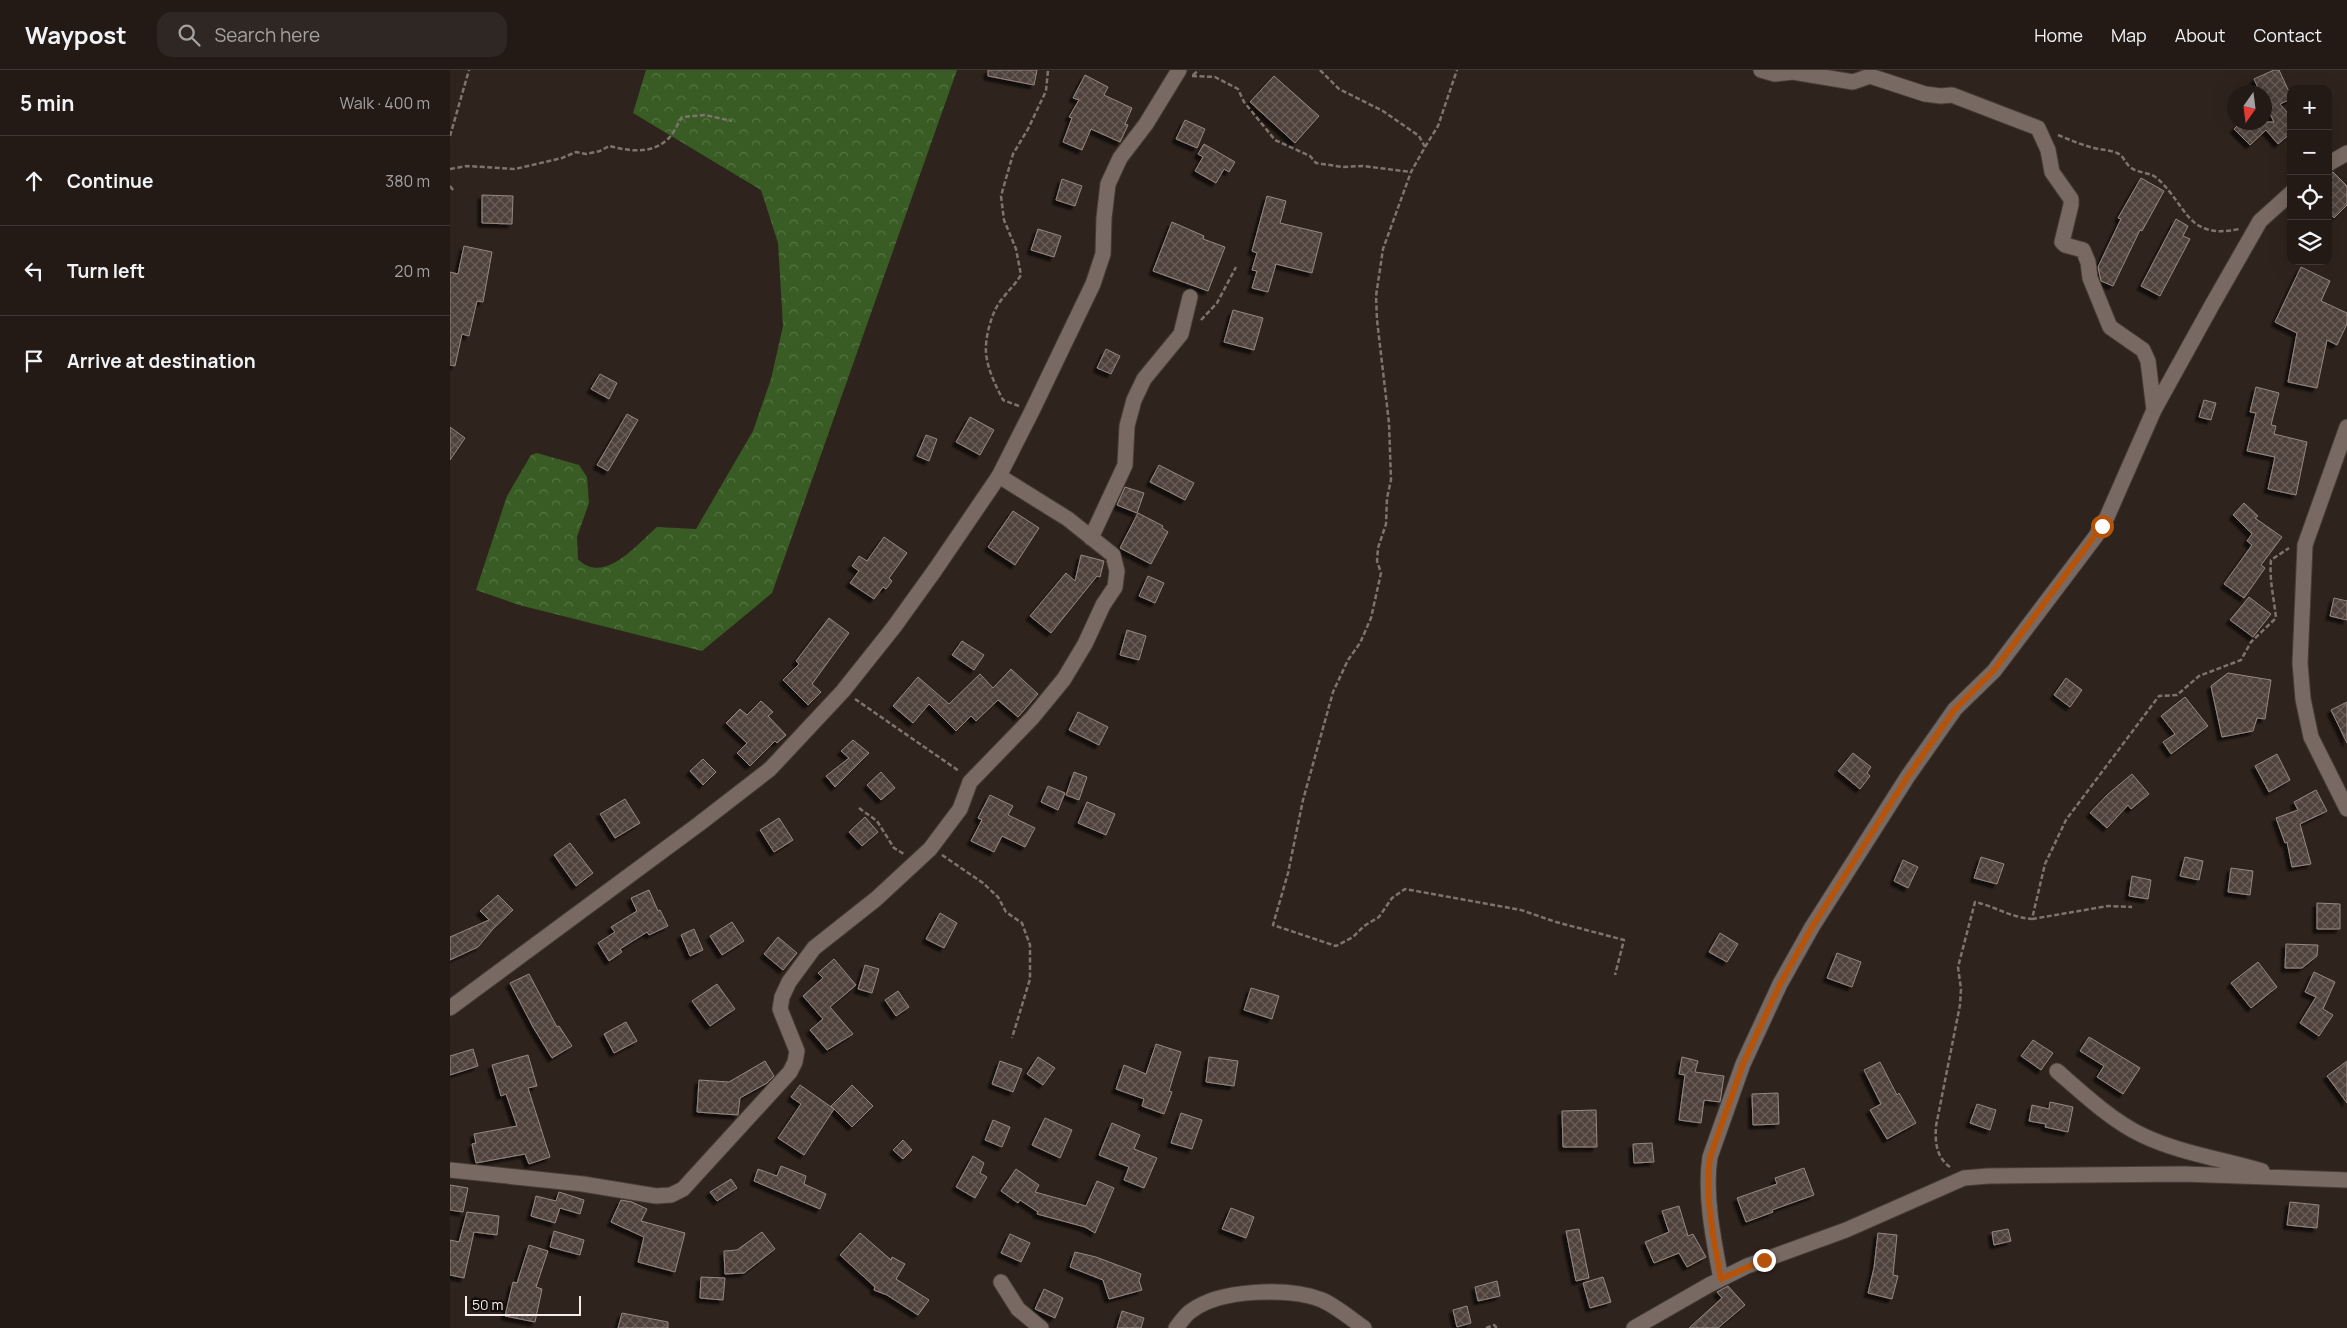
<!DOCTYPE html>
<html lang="en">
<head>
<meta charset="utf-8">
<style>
	body { margin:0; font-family:Manrope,sans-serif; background:#2f2723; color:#f1f3f6 }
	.controls { position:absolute; right:15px; top:15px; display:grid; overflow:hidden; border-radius:10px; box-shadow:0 5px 20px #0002 }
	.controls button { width:45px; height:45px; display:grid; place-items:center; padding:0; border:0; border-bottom:1px solid #403835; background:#231a16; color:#f1f3f6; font:25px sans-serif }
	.compass { position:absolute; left:1777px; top:15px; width:45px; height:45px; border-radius:50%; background:#231a16; box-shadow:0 5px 20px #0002; rotate:194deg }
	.scale { position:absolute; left:15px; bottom:12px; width:116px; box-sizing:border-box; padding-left:5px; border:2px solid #f5ede8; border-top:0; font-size:14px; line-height:18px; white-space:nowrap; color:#f5ede8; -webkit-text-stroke:4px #130e0b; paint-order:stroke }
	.stop { position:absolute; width:15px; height:15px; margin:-11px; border:4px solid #b45309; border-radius:50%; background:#fff }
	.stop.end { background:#b45309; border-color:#fff; box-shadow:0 1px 5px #0008 }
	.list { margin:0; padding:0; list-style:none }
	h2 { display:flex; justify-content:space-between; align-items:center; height:65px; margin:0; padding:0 20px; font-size:21px }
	h2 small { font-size:16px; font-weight:400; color:#a3a1a1 }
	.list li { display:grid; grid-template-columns:32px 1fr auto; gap:15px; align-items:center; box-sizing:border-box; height:90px; padding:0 20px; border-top:1px solid #403835 }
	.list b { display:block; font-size:19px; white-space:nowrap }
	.list em { font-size:16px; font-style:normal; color:#a3a1a1 }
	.icon { flex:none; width:28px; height:28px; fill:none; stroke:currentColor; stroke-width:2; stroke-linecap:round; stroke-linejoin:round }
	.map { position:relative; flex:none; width:1897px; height:1258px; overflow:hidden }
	header { display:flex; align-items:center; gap:30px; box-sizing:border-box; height:70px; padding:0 25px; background:#231a16; border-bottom:1px solid #403835 }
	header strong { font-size:24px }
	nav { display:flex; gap:28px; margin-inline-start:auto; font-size:18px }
	.search { width:350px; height:45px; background:#2f2723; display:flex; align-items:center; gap:12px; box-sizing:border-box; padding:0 18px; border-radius:15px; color:#a3a1a1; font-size:19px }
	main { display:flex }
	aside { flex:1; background:#231a16 }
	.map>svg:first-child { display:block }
	.forest { fill:url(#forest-crowns) }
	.building { fill:url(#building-cross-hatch); stroke:#968780; filter:url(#shadow) }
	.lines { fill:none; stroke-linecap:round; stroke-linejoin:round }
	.minor-casing { stroke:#473e38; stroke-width:17 }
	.tertiary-casing { stroke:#473e38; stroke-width:17 }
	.path { stroke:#7e746e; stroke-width:2.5; stroke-dasharray:5 2.5; stroke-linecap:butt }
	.minor { stroke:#786a63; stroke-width:15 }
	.tertiary { stroke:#786a63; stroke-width:15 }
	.route { stroke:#b45309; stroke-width:6 }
</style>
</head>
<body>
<header>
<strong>Waypost</strong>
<div class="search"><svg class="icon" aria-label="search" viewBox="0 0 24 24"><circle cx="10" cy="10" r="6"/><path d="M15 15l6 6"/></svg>Search here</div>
<nav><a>Home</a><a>Map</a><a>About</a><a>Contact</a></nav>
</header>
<main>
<aside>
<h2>5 min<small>Walk · 400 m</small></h2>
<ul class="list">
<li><svg class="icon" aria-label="ahead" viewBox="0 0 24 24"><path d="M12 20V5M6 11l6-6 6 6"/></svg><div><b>Continue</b></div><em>380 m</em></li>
<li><svg class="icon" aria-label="left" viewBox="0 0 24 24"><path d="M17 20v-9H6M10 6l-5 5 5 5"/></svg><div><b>Turn left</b></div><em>20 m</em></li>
<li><svg class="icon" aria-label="arrive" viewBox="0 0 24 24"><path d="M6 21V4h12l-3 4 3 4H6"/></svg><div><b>Arrive at destination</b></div></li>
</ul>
</aside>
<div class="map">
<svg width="1897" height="1258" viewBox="0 0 1897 1258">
	<defs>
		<pattern id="forest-crowns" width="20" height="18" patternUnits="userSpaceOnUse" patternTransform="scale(1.25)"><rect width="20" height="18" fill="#385c23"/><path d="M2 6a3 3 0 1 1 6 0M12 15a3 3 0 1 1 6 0" fill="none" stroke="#557443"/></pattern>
		<pattern id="building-cross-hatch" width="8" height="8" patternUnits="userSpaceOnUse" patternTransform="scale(1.25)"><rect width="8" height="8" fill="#4f433c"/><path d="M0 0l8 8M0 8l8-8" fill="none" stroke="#695e58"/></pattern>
		<filter id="shadow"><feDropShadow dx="-4" dy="4" stdDeviation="1" flood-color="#0009"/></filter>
	</defs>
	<rect width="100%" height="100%" fill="#2f231d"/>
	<path class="forest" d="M196,0h311l-185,523 -70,58 -183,-46 -43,-15 31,-94 24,-41 6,-2 42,12 8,12 2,26 -12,34 1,22c26,27 59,-15 79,-32l39,2 57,-98 18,-52 12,-53 -5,-83 -17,-53 -128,-77z"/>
	<path class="building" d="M538,0h49l-3,15 -46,-9z
		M1824,0h5l12,26v3l-11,5 11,13v16l-13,11 -12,-14 -16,15 -16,-16 7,-7h33l-10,-21v-9h-4l-6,-13z
		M635,5l23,12 -4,8 28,13 -7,16 3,1 -8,17 -29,-13 -9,21 -19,-8 9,-24 -3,-1 10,-17 -6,-2z
		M824,6l45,40 -24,27 -45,-41z
		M735,50l20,9 -8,19 -21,-9z
		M754,74l31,18 -6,10 -5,-3 -8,14 -21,-12 8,-14 -5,-3z
		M1883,102l14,14v19l-13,13 -6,-7v-38z
		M1691,108l23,13 -22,40 -2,-1 -27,56 -12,-5 -3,-14 23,-48 -3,-1z
		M612,109l20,7 -7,20 -19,-6z
		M32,125l31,1 -1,28 -30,-1z
		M817,126l19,5 -6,22 42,10 -10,40 -36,-9 -8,28 -16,-4 5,-17 -5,-1 5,-17 -5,-2z
		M1726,149l12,7 -5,10 7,3 -30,57 -19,-10z
		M722,152l32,14 -1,3 22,8 -17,44 -55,-20z
		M588,159l23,7 -7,21 -23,-7z
		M14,176l28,6 -9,50 -6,-1 -8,35 -7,-2 -7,32 -5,-1v-93l8,2z
		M1851,197l29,14 -9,20 26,12v11l-10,21 -10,-5 -10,48 -29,-6 9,-49 -22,-11z
		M783,240l30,8 -9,32 -30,-8z
		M656,279l14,7 -9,18 -14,-6z
		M150,304l17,9 -8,16 -18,-10z
		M1806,317l23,6 -8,32 5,1 -2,8 33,8 -11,53 -28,-6 7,-32 -28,-6 9,-38 -6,-1z
		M1754,330l12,3 -5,17 -12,-3z
		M177,344l11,6 -30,51 -11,-6z
		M520,347l24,13 -14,25 -24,-13z
		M0,357l15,11 -15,22z
		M476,365l11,4 -8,22 -12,-5z
		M709,395l35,18 -9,17 -35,-18z
		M675,417l19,6 -7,20 -20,-8z
		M1794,433l14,13 -3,2 27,19 -21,28 4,3 -21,30 -20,-14 28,-39 -5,-4 5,-7 -19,-19z
		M563,441l26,17 -24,37 -27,-18z
		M688,443l25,13 -1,2 6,4 -17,32 -31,-16z
		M434,467l23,16 -18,25 3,3 -6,8 -3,-2 -9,12 -24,-16 9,-12 -7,-5 7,-10 8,5z
		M631,485l23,6 -4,16 -3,-1 -46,57 -21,-17 36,-43 9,8z
		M698,506l16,7 -9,20 -16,-7z
		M1799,527l22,17 -18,23 -23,-17z
		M1884,528l13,3v19l-17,-4z
		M379,548l20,15 -37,51 9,8 -13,13 -25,-25 16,-16 -3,-3z
		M677,560l19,6 -7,24 -19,-5z
		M512,571l22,14 -10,15 -22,-15z
		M561,599l27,25 -20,23 -20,-17 -22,21 -5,-5 -15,15 -27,-27 -16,19 -20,-17 25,-29 31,27 31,-30 13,14z
		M1778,603l43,7 -6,39 -8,-1 -4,13 -31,6 -11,-51z
		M1616,608l16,12 -12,17 -16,-12z
		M1735,627l23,29 -37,28 -8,-12 12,-8 -14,-18z
		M311,631l12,11 -5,4 18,19 -9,8 -2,-2 -25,25 -13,-13 10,-10 -21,-20 14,-14 7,6z
		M1897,632v41l-16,-33z
		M628,642l30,15 -9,18 -30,-15z
		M403,670l16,13 -34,34 -9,-11 23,-18 -8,-7z
		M1403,683l18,14 -4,6 3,3 -10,13 -22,-18z
		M1827,684l13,26 -21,12 -14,-26z
		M253,689l13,13 -13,13 -13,-14z
		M431,702l14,16 -14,12 -14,-15z
		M624,702l13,5 -8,23 -13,-5z
		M1682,704l17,20 -18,15 -3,-4 -21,23 -17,-15 17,-18z
		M598,716l17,7 -7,17 -17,-8z
		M1866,720l11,21 -27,13 11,40 -19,3 -5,-25 -2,1 -9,-25 22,-8 -4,-8z
		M540,725l23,11 -5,9 27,13 -10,19 -23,-11 -8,16 -23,-11 11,-21 -4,-2z
		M175,729l15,24 -25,15 -15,-24z
		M637,732l28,12 -9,21 -28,-12z
		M415,747l13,15 -16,14 -13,-14z
		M329,748l14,22 -19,12 -14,-22z
		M120,773l23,30 -17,13 -22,-31z
		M1531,787l23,7 -7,20 -23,-6z
		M1735,787l18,4 -4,19 -19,-4z
		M1453,790l15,7 -10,21 -14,-7z
		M1781,798l22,3 -3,24 -22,-3z
		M1682,806l19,4 -3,19 -19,-3z
		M199,820l9,21 2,-1 8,16 -19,9 -2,-3 -27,17 2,3 -13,9 -11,-18 17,-11 -4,-5 26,-16 -6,-13z
		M48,825l15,15 -20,19 -15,18 -28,13v-23l39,-17 -9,-9z
		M1867,833l23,1v25h-23z
		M490,843l17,10 -13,25 -18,-9z
		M282,852l12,19 -22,14 -12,-19z
		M244,859l9,21 -13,6 -9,-21z
		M1270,863l18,11 -11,18 -18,-10z
		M328,867l19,16 -14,17 -19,-16z
		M1836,874l32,1 -1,11 -15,12h-17z
		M1387,883l24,9 -9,25 -25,-9z
		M384,889l22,26 -26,22 23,27 -26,16 -17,-20 13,-11 -20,-23 20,-18 -5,-5z
		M1808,892l19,25 -26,21 -20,-25z
		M415,895l14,4 -7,24 -14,-4z
		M1864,902l21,10 -12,27 10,6 -14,21 -19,-13 16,-26 -11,-5z
		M79,904l28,53 2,-1 13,20 -20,12 -19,-31 -23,-44z
		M267,914l18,25 -25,17 -18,-25z
		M801,918l28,8 -7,23 -28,-9z
		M448,921l11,16 -13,9 -11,-16z
		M176,952l11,19 -23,12 -10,-19z
		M1639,967l51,31 -17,26 -26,-17 7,-11 -24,-15z
		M1583,970l20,13 -12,17 -20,-14z
		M706,974l25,8 -12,39 3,1 -8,22 -22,-8 2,-7 -28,-10 8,-24 22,9z
		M23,979l5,17 -28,9v-19z
		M78,985l9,31 -9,2 22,69 -21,7 -4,-10 -49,9 -4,-19 4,-1 -2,-9 43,-8 -11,-32 -5,2 -9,-31z
		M588,987l17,11 -12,17 -16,-11z
		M759,987l29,4 -4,25 -28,-4z
		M1232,987l16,4 -3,11 29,4 -4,26 -16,-2 -3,23 -22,-3 6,-45 -6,-1z
		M315,991l9,15 -7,7 -27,15 -2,17 -41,-3 2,-32 30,2z
		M550,991l22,8 -9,23 -21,-8z
		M1897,991v42l-20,-27z
		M1430,992l17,33 2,-2 17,30 -29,16 -17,-29 11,-6 -17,-34z
		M350,1015l34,24 -3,-3 21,-21 21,21 -21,21 -18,-18 -30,46 -26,-17 23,-34 -10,-7z
		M1328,1023l1,31 -26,1 -1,-31z
		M1600,1032l23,5 -5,25 -23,-5 1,-3 -17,-3 3,-16 17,4z
		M1527,1034l19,6 -6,20 -20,-7z
		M1146,1040l1,37h-34l-1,-36z
		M731,1043l21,7 -10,29 -21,-6z
		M595,1048l27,12 -12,28 -28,-13z
		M543,1050l17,7 -8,20 -17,-7z
		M662,1053l28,12 -6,14 23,9 -13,30 -20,-8 5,-13 -30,-12z
		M453,1070l9,10 -9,9 -10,-9z
		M1202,1073l2,19 -20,1 -1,-19z
		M523,1086l11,7 -4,10 7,4 -12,21 -19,-11z
		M331,1096l25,10 -2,8 22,10 -6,15 -66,-28 4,-12 19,7z
		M1354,1098l10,27 -42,15 1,2 -27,10 -9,-24 40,-14 -2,-6z
		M566,1099l23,16 -4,7 51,14 11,-25 17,7 -19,45 -10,-6 -48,-13 1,-2 -18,-12 -2,3 -17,-12z
		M281,1109l6,9 -20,13 -7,-9z
		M0,1115l18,3 -5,24 -13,-2z
		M109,1122l25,8 -4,14 -20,-6 -5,15 -24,-7 5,-20 20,5z
		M171,1130l11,2 15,7 -6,12 44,12 -10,39 -37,-10 6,-25 -33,-15z
		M1840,1132l29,3 -2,23 -30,-3z
		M1229,1136l9,30 5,-2 13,23 -19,10 -8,-14 -25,10 -9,-21 24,-10 -7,-21z
		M781,1138l23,9 -8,21 -24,-9z
		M17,1142l32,4 -2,19 -23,-3 -10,46 -14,-3v-35l9,2z
		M1129,1159l10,49 -13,3 -10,-50z
		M1558,1159l3,12 -17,4 -2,-13z
		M104,1161l30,9 -4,15 -30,-8z
		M312,1162l13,17 -31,24 -19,1 -1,-23 13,-1z
		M410,1163l31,27 1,-3 13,7 -9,15 33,21 -11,15 -31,-20 -13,-5 1,-3 -35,-32z
		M1428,1163l19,2 -4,40 5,1 -6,23 -24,-6 6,-25z
		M560,1164l20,9 -9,19 -20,-9z
		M79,1175l19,6 -12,36 6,2 -7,33 -30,-6 8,-34 4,1z
		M625,1182l21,5 45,17 -2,7 3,9 -33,9 -6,-19 -33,-13z
		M251,1207l24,1 -2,22 -23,-2z
		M1153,1207l8,25 -21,6 -7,-25z
		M1047,1211l3,15 -22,5 -3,-14z
		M1278,1216l17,19 -27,23h-29l33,-30 -5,-6z
		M594,1219l19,9 -8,20 -20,-9z
		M1017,1236l4,17 -14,4 -4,-17z
		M672,1241l22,7 -3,10h-24z
		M172,1243l46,9v6h-50z"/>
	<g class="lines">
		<defs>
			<path id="minor" d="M1311,0l14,4 18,-2 60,10 17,-6 55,18 16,2 11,-1 86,33 10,22 4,22 19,27v6l-9,37 3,3 18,5 5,12 2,16 20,49 33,23 5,11 6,49
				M1878,94l19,-11
				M641,468l34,-73 2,-39 7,-26 10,-21 37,-45 9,-37
				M1607,1001c24,21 55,50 85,64 37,18 80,24 120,36
				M0,1100l133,14 73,12 15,-1 12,-6 107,-117 5,-10 2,-11 -17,-42 2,-12 7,-15 25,-34 62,-49 54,-50 30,-40 10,-27 62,-64 32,-39 21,-35 18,-39 12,-18 2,-16 -4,-16 -45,-36 -69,-43
				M1271,1209c-7,-37 -17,-84 -11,-122l33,-93 37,-80 32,-57 96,-151 47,-67 39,-38 102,-135 11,-19 47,-107 58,-105 48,-84 31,-28
				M551,1212l17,27 23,19
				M726,1258c5,-6 9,-13 15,-17 29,-22 98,-24 131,-11 14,6 29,19 42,28
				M1184,1258l75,-43 38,-19 99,-36 118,-52 24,-2 196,-2 163,6"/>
			<path id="tertiary" d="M1897,357l-42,118 -5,118 3,36 8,38 36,72
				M0,938l249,-184 71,-55 73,-78 51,-64 41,-57 64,-94 33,-65 61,-127 10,-30 1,-36 4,-34 12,-26 26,-34 33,-54"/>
		</defs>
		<use href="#minor" class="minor-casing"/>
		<use href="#tertiary" class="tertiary-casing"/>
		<path class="path" d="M870,0l19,19 44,22 36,25 6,11 -14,25 -28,77 -7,47 1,24 12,103 2,57 -4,18 -1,26 -8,24 -1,13 4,12 -10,45 -11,25 -12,17 -15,32 -30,108 -15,73 -15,52 63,21 17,-9 11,-11 15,-9 13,-19 13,-9 116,21 35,12 68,18 -9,35
			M743,5l6,-5
			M742,6l23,1 23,12 6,13 31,38 35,16 6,7 27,4 20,-1 48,6
			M1608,65c12,5 24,10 36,13 8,2 16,2 23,5 7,3 8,10 13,14 8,7 19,4 28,12 30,28 29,61 81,50
			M0,66l19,-66
			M975,77l13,-21 19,-56
			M0,99l17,-3 48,3 47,-11 14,-6 10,2 14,-3 9,-5c20,5 43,9 60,-8 5,-5 9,-15 13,-21l23,-2 27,6
			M0,116l3,4
			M751,250l16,-17 19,-36
			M569,336l-16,-6c-7,-14 -16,-31 -17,-48 -1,-14 5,-37 13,-49 7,-10 15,-17 22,-28l-5,-26 -12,-29 -3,-24 12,-42 15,-25 18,-38 2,-21
			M405,629l104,72
			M409,738l18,13 17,27 10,6
			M492,785l41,28 15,14 8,15 16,11 8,22v34l-18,59
			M1582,849l76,-13 24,1
			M1500,1097c-14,-10 -15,-25 -14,-41l24,-121 1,-16 -3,-22 17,-65c22,5 34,15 57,17l13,-55 21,-44 93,-124 18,-1 22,-19 42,-16 10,-18 25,-24c-2,-20 -7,-39 -5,-58l18,-12
			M1036,1258l8,-3 3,3"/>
		<use href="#minor" class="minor"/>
		<use href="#tertiary" class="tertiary"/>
	</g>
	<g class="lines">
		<path class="route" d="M1314,1190l-43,19c-7,-39 -17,-83 -11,-122l33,-93 37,-80 32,-57 96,-151 47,-67 39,-39 108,-144"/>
	</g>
</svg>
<div class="controls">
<button>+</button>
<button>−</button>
<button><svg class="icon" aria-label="locate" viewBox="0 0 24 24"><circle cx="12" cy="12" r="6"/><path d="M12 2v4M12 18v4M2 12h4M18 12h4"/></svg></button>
<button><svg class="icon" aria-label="layers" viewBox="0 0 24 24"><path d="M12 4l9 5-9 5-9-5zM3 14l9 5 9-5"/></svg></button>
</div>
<svg class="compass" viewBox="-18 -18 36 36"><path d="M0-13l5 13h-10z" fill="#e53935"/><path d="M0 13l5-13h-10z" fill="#a3a1a1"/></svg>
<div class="scale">50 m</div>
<div class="stop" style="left:1652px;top:456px"></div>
<div class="stop end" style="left:1314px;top:1190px"></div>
</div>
</main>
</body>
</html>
